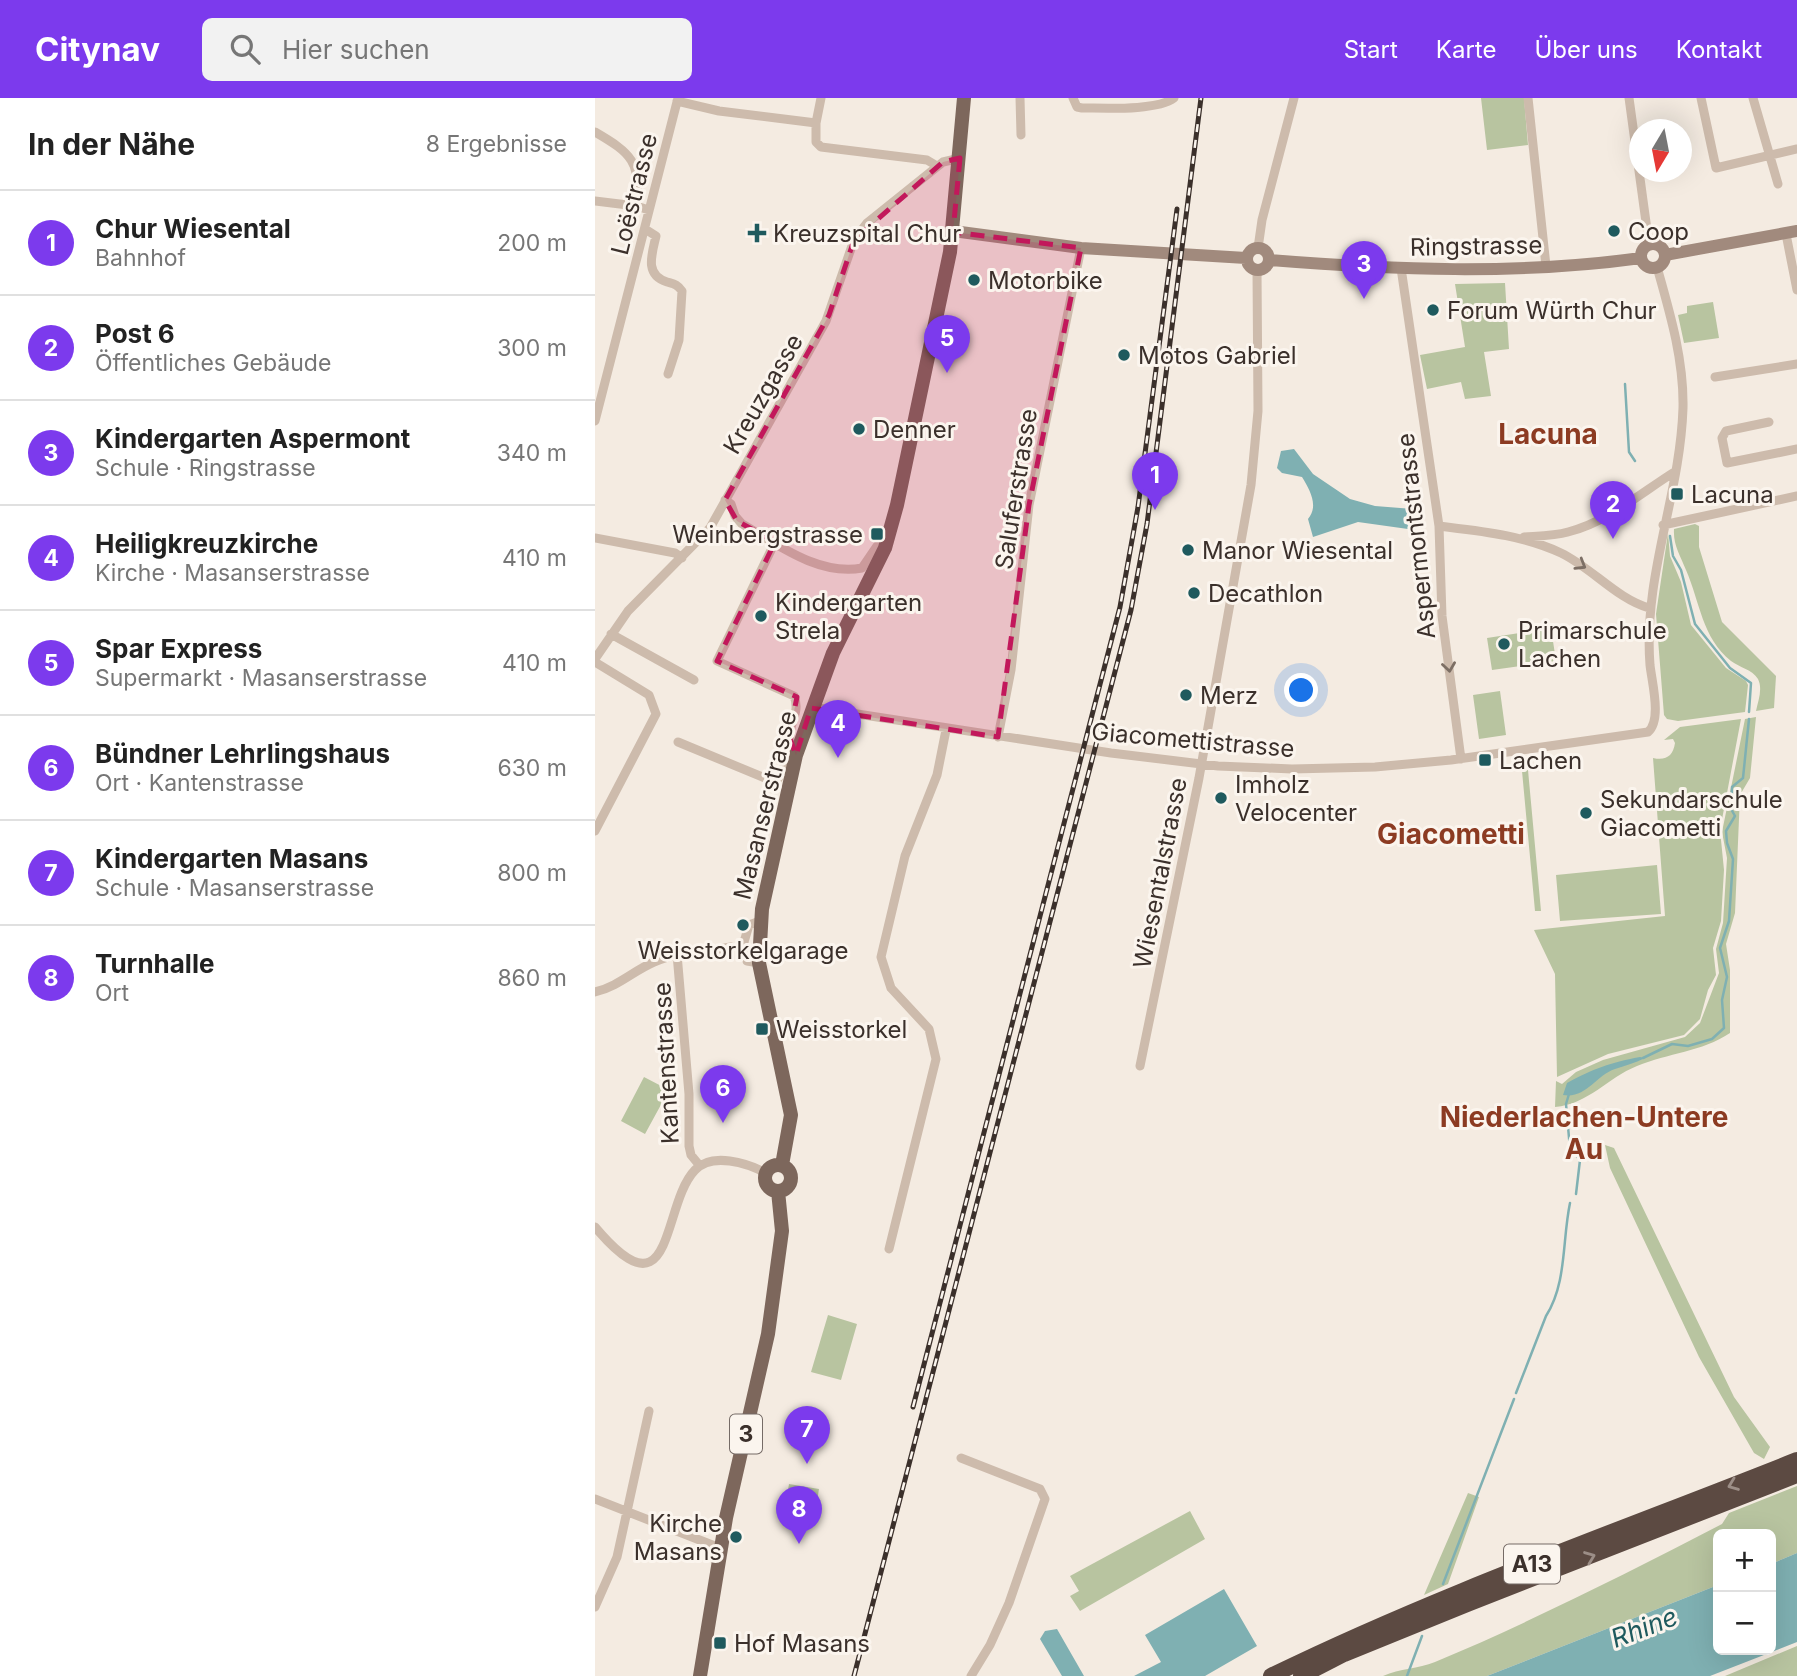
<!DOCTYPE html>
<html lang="de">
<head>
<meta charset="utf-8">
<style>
	body { margin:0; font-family:Inter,sans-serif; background:#f2f2f2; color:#222 }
	.controls { position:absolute; right:21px; bottom:21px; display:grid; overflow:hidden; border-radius:10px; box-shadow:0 7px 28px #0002 }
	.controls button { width:63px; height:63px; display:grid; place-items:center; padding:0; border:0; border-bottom:2px solid #e0e0e0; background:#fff; color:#222; font:35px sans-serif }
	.compass { position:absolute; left:1034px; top:21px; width:63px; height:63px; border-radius:50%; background:#fff; box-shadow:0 7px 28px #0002; rotate:190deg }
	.you { position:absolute; left:707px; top:593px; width:24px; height:24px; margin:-18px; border:5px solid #fff; border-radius:50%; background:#1a73e8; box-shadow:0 0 0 10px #1a73e833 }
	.badge { display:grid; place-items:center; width:46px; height:46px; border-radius:50%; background:#7c3aed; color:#fff; font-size:23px; font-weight:700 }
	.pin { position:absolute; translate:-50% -58px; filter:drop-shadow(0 2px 4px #0008) }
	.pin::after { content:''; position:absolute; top:37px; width:24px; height:21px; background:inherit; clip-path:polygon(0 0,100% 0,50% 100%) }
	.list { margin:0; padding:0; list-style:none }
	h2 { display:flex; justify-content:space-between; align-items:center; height:91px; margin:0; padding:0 28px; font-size:30px }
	h2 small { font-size:23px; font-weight:400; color:#767676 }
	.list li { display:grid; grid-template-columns:46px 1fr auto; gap:21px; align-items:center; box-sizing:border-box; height:105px; padding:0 28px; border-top:2px solid #e0e0e0 }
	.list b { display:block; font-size:26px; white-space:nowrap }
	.list p { margin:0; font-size:23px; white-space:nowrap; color:#767676 }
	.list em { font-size:23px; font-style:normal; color:#767676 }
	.icon { flex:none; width:38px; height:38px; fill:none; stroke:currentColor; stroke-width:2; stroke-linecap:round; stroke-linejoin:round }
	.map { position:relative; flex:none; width:1202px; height:1578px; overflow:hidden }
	header { display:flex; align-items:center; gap:42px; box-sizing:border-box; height:98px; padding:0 35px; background:#7c3aed; color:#fff }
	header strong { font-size:33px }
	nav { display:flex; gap:38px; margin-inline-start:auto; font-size:24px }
	.search { width:490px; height:63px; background:#f2f2f2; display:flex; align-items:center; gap:18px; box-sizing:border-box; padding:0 24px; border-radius:10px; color:#767676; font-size:26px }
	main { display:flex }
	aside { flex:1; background:#fff }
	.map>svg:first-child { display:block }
	.green { fill:#b8c4a0 }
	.water { fill:#7fb0b2 }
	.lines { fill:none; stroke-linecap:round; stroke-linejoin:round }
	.stream { stroke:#7fb0b2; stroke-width:2.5 }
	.street { stroke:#cdbbac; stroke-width:9 }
	.secondary { stroke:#a18a7d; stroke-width:12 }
	.primary { stroke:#7d675c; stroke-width:14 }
	.highway { stroke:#5c4a42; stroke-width:16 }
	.rail-casing { stroke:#3b302b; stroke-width:5 }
	.rail { stroke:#fbf5ee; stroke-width:2.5; stroke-dasharray:8; stroke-linecap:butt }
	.oneway { stroke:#7d6f65 }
	.oneway2 { stroke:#9c8e87 }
	.marked { fill:#c2185b; fill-opacity:0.2; stroke:#c2185b; stroke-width:5; stroke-dasharray:14 9; stroke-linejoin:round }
	.poi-dot { fill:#1f5a5e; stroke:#fbf5ee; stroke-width:2.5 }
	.labels { text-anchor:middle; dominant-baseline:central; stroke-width:6; stroke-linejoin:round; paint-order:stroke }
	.shield { fill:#fbf5ee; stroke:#756b66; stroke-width:2 }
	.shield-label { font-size:23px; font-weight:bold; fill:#3b302b }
	.street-label { font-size:24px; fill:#3b302b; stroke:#fbf5ee }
	.poi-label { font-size:24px; fill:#3b302b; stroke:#fbf5ee; text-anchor:start }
	.water-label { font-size:26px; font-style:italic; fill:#1f5a5e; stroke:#fbf5ee }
	.quarter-label { font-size:28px; font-weight:bold; fill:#8c3b22; stroke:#fbf5ee }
</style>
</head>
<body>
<header>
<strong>Citynav</strong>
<div class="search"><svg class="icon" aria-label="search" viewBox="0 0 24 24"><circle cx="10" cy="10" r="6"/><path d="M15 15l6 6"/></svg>Hier suchen</div>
<nav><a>Start</a><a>Karte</a><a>Über uns</a><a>Kontakt</a></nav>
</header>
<main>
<aside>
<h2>In der Nähe<small>8 Ergebnisse</small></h2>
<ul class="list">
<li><span class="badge">1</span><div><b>Chur Wiesental</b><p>Bahnhof</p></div><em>200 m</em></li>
<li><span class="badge">2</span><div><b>Post 6</b><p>Öffentliches Gebäude</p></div><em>300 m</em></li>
<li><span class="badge">3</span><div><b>Kindergarten Aspermont</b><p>Schule · Ringstrasse</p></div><em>340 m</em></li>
<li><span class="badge">4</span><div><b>Heiligkreuzkirche</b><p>Kirche · Masanserstrasse</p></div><em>410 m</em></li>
<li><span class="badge">5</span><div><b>Spar Express</b><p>Supermarkt · Masanserstrasse</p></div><em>410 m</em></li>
<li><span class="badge">6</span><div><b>Bündner Lehrlingshaus</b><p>Ort · Kantenstrasse</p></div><em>630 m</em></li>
<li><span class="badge">7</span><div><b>Kindergarten Masans</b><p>Schule · Masanserstrasse</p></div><em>800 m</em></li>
<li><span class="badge">8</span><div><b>Turnhalle</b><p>Ort</p></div><em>860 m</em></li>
</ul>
</aside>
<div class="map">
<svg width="1202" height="1578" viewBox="0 0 1202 1578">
	<rect width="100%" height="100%" fill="#f4ebe1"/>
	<path class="green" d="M886,0h43l4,47 -41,5z
		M910,185l4,66 -25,3 7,44 -26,3 -4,-17 -34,7 -7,-34 45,-8 -10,-63z
		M1118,204l6,36 -35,5 -6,-28 9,-2v-7z
		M1100,426l4,2v21l23,75 54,54 -2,32 -18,3c2,-10 7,-22 2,-32 -6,-10 -18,-11 -27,-18 -29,-23 -31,-59 -45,-91 -6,-15 -13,-25 -12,-41z
		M1073,435l2,23 11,26 10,43 35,43 20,13 2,4 -3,27 -67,9 -11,-2 -3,-4 -8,-101z
		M956,530l5,33 -64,9 -5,-32z
		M905,593l6,44 -27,4 -6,-44z
		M1161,619l-6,61 -10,17 -5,118 -9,31 4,26v63c-28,19 -62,20 -93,33 -30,12 -48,38 -82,41l1,-26 6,3 14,-12 27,-12 82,-23 15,-14 19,-50 -3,-24 7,-26 4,-65 -5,-26 23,-113z
		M1146,621l-21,111 4,40 -3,51 -8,27 3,27 -8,15 -8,29 -16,16 -76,19 -51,23 -2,-103 -21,-44 131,-14 -12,-158c13,3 20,-2 22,-15l-2,-4 -9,1 16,-13z
		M933,672l13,141h-6l-13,-140z
		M1062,767l4,49 -101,7 -4,-46z
		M49,979l25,13 -24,44 -24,-13z
		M1010,1047l9,3 120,249 36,50 -6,12 -10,-6 -55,-96 -89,-189z
		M233,1217l29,9 -16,56 -30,-8z
		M194,1386l30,5 -5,30 -30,-5z
		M1202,1388v67l-26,11v-30h-53v51l-231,91h-104c17,-8 35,-7 52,-14 98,-41 192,-89 287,-138l7,-11z
		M873,1395l11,4 -31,87 -24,11z
		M595,1413l15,28 -125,72 -10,-15 9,-5 -9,-15z
		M1202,1548v30h-72z"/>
	<path class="water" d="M699,351l19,25 37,25 25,7 38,3 7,4 1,11 -6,6 -57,-8 -45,15 -5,-18c11,-13 2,-29 -6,-42l-20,-4 -5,-5 4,-17z
		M1045,959l5,1c-10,5 -21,8 -30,11 -20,7 -29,30 -52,26l4,-12c28,-15 42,-20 73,-26z
		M1202,1455v89l-87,34h-223l231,-91v65h53v-86z
		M629,1491l33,57 -52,30h-71l27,-14 -16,-27z
		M462,1531l27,47h-22l-22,-37 5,-8z"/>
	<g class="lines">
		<path class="stream" d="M1030,286l4,68 6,9
			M1075,438l3,20 8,14 14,54 35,44 21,15 -2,29
			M1048,960l29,-14 16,2 24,-7 12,-11 -2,-28 5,-23 -7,-29 9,-27 4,-62 -6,-16 -1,-12 9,-15 -4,-7 1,-22 11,-9 6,-59
			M974,996l-3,10 4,45 10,11 -4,34
			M921,1295l30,-77c21,-33 16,-75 24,-113
			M848,1486l71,-185
			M812,1578l15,-40"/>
		<path class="street" d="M425,0l1,37
			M478,0l4,9 5,1c22,0 75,3 92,-10
			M933,0l18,168
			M1034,0l20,146
			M1106,0l15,70 81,-19
			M1158,0l25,86
			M82,3l42,10 97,12v19l5,5 106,13 10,6
			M221,25l5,-25
			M0,34c36,21 47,30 41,74l13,4
			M0,103l41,5
			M50,131l11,7c-4,18 -12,39 11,46 7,2 10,2 15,9l-3,49 -11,34
			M1191,136l11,56
			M663,150l4,-28 32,-122
			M806,170l38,258 3,90 19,143
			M1120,279l82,-13
			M0,323l83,-323
			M1174,324l-43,9 -4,7 5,25 70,-14
			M130,402l6,4 4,12 7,8c36,21 77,52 120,44l15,-22 8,2
			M1068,427l134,-29
			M844,428c41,5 84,9 122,27 31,15 56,46 88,55
			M929,439c14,-1 30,-1 44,-5 40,-10 74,-40 108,-61
			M0,440l80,15 7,5
			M180,444l-58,119 77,35c9,22 -15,33 2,59
			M16,536l83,46
			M0,561l33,-48 82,-83 116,-207 28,-81 13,-17 76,-61 17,-4
			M0,564l54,33 7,19 -61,117
			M217,609l299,46 107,13 74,3 83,-2 76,-7 197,-28c14,-12 4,-49 2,-67 -7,-90 30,-168 33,-257 1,-48 -13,-95 -26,-141
			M403,639l13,-67 18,-165 52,-257
			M83,644l94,39 6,-2 4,-10 11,-5
			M82,856l12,140v52l2,9 9,11
			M164,865l-12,-2 -3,-19 5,-17 11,-4
			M0,894c24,-6 38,-21 59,-30 25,-11 51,-10 77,-15
			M545,968l59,-288 52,-293 7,-74 -1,-140
			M0,1129c80,95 66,-22 100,-57 17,-18 52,-7 71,3
			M294,1151l47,-190 -7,-30 -38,-41 -10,-31 24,-101 32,-81 9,-45
			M366,1360l79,31 5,10 -36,104 -19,42 -19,31
			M0,1401l125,49
			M0,1509l22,-50 32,-146"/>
		<path class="secondary" d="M358,133l128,17 165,10
			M1046 158a12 12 0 1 1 24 0a12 12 0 1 1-24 0Z
			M652 161a11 11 0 1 1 22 0a11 11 0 1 1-22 0Z
			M1070,157l132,-24
			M674,162c123,10 249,15 372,-2"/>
		<path class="primary" d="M170 1080a13 13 0 1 1 26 0a13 13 0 1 1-26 0Z
			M187,1067l9,-50 -32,-152 3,-54 34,-154 37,-102 52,-105 12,-43 53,-253 14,-154
			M105,1578l26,-158 42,-184 14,-103 -4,-40"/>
		<path class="highway" d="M676,1578c170,-83 350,-146 526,-216
			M706,1578l43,-22 123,-50 330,-129"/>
		<defs>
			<path id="rail" d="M318,1309l207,-800 18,-100 39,-298
				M259,1578l277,-1066 16,-86 54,-426"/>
		</defs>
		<use href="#rail" class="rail-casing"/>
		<use href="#rail" class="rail"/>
	</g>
	<defs><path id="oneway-chevron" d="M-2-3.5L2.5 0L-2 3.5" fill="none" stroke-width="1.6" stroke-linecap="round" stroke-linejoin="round" transform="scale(1.75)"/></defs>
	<g class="oneway">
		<use href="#oneway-chevron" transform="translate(986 467) rotate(31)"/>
		<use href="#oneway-chevron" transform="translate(854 569) rotate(82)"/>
	</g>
	<g class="oneway2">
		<use href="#oneway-chevron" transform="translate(1138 1387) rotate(159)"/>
		<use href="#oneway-chevron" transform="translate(995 1459) rotate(-21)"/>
	</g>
	<path class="marked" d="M365,60l-7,74 128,16 -52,257 -31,232 -187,-29 -15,47 -7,-19 8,-39 -80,-36 58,-119 -38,-21 -12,-21 104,-185 25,-75 89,-78z"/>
	<g class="poi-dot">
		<circle cx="1019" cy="133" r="7"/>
		<path d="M158.5 124.5h7v7h7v7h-7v7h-7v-7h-7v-7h7z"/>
		<circle cx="379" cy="182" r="7"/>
		<circle cx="838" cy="212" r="7"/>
		<circle cx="529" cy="257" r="7"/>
		<circle cx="264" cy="331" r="7"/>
		<rect x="1075" y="389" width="14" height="14" rx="3.5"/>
		<rect x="275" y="429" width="14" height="14" rx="3.5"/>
		<circle cx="593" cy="452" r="7"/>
		<circle cx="599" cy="495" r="7"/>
		<circle cx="166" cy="518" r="7"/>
		<circle cx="909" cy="546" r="7"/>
		<circle cx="591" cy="597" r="7"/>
		<rect x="883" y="655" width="14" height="14" rx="3.5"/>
		<circle cx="626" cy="700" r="7"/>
		<circle cx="991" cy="715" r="7"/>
		<circle cx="148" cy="827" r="7"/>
		<rect x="160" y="924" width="14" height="14" rx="3.5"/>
		<circle cx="141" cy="1439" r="7"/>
		<rect x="118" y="1538" width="14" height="14" rx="3.5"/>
	</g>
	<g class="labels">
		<g class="shield">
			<rect x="135" y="1316.5" width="32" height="39" rx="5"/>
			<rect x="909" y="1446.5" width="56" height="39" rx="5"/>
		</g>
		<g class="shield-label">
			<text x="151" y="1336">3</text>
			<text x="937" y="1466">A13</text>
		</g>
		<g class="street-label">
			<text transform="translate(39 96) rotate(-76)">Loëstrasse</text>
			<text transform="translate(881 148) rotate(-1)">Ringstrasse</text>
			<text transform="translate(168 296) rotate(-60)">Kreuzgasse</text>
			<text transform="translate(421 391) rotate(-81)">Saluferstrasse</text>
			<text transform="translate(821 438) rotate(-96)">Aspermontstrasse</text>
			<text transform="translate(598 642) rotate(5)">Giacomettistrasse</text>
			<text transform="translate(170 707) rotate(-76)">Masanserstrasse</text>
			<text transform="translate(565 775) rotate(-79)">Wiesentalstrasse</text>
			<text transform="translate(71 965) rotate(-93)">Kantenstrasse</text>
		</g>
		<g class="poi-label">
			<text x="1033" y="133">Coop</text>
			<text x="178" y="135">Kreuzspital Chur</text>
			<text x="393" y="182">Motorbike</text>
			<text x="852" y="212">Forum Würth Chur</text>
			<text x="543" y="257">Motos Gabriel</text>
			<text x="278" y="331">Denner</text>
			<text x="1096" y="396">Lacuna</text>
			<text x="268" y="436" text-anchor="end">Weinbergstrasse</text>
			<text x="607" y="452">Manor Wiesental</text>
			<text x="613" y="495">Decathlon</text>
			<text x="180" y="504">Kindergarten<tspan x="180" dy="28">Strela</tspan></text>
			<text x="923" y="532">Primarschule<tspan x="923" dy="28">Lachen</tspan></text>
			<text x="605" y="597">Merz</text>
			<text x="904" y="662">Lachen</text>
			<text x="640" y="686">Imholz<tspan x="640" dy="28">Velocenter</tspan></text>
			<text x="1005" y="701">Sekundarschule<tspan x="1005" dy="28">Giacometti</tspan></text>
			<text x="148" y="852" text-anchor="middle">Weisstorkelgarage</text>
			<text x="181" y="931">Weisstorkel</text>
			<text x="127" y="1425" text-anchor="end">Kirche<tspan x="127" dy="28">Masans</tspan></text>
			<text x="139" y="1545">Hof Masans</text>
		</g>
		<g class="water-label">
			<text transform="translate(1049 1529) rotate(-21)">Rhine</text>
		</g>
		<g class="quarter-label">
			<text x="953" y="336">Lacuna</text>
			<text x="856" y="736">Giacometti</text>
			<text x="989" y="1019">Niederlachen-Untere<tspan x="989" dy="32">Au</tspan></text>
		</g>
	</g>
</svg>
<div class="controls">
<button>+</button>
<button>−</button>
</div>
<svg class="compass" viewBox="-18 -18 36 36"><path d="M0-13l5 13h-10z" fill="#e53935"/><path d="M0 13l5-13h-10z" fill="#767676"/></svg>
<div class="you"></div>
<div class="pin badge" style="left:560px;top:412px">1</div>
<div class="pin badge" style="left:1018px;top:441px">2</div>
<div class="pin badge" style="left:769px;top:201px">3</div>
<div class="pin badge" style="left:243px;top:660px">4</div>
<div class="pin badge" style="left:352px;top:275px">5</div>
<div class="pin badge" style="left:128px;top:1025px">6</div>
<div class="pin badge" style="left:212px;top:1366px">7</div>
<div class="pin badge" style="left:204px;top:1446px">8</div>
</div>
</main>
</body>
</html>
